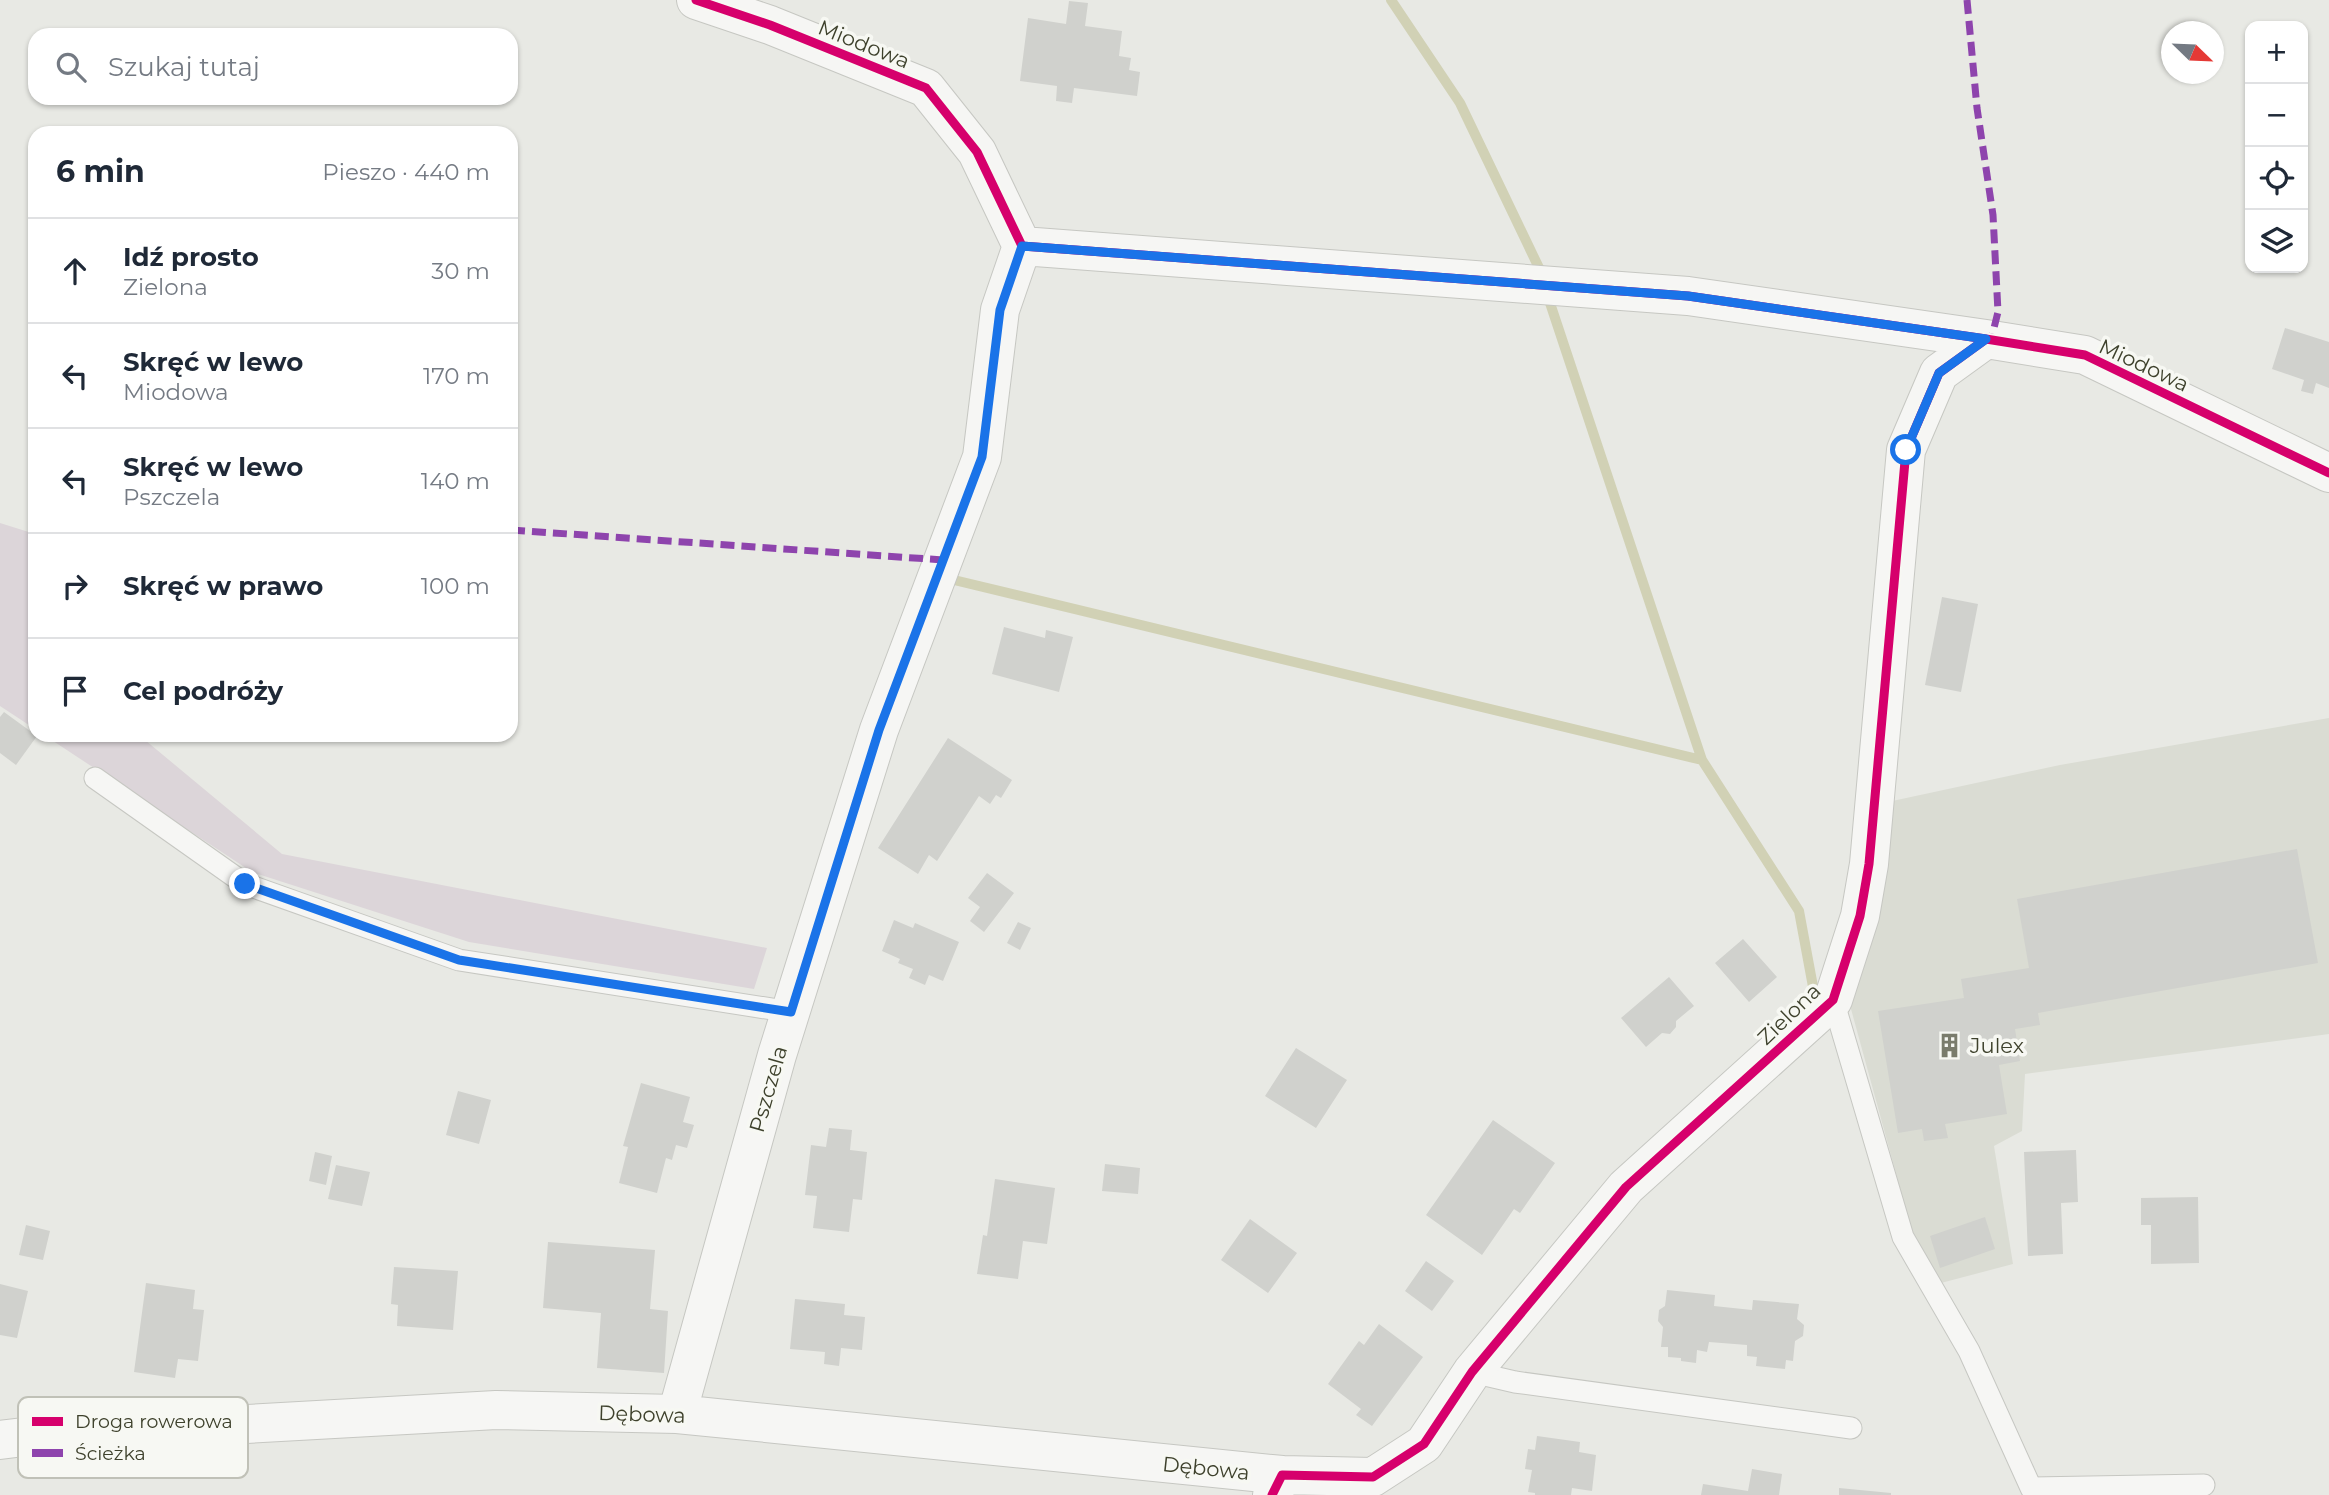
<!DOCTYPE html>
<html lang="pl">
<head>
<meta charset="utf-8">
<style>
	body { margin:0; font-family:Montserrat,sans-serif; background:#f2f2f3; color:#1f2937 }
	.controls { position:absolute; right:21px; top:21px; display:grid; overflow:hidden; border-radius:14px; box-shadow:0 2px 5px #0004 }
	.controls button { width:63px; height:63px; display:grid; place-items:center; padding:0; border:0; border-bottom:2px solid #e0e1e3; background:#fff; color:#1f2937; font:35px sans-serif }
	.compass { position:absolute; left:2161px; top:21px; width:63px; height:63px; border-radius:50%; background:#fff; box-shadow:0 2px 5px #0004; rotate:113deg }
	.stop { position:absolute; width:21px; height:21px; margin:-16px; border:5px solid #1a73e8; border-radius:50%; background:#fff }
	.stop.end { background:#1a73e8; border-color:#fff; box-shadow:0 2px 7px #0008 }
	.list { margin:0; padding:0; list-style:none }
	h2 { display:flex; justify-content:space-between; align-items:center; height:91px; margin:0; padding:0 28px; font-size:30px }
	h2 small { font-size:23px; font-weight:400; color:#747a83 }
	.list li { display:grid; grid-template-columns:46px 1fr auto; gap:21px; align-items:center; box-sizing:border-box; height:105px; padding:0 28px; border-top:2px solid #e0e1e3 }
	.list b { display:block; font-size:26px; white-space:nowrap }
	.list p { margin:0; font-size:23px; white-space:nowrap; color:#747a83 }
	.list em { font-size:23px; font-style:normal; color:#747a83 }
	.icon { flex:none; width:38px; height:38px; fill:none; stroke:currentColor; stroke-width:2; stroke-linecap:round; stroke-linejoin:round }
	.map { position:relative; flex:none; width:2329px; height:1495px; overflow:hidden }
	.search { position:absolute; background:#fff; box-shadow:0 2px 5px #0004; left:28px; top:28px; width:490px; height:77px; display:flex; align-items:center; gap:18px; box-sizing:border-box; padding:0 24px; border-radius:21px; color:#747a83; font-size:26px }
	.panel { position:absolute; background:#fff; box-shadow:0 2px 5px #0004; left:28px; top:126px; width:490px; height:616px; border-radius:21px }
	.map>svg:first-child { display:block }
	.built { fill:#dadcd3 }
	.green { fill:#dcd5d9 }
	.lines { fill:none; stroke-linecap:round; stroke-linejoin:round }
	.stream { stroke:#d1d1b5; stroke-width:10 }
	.building { fill:#d0d1cd }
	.lane-casing { stroke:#c6c7c2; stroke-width:23 }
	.street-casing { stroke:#c6c7c2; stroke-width:40 }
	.lane { stroke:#f6f6f4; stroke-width:21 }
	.street { stroke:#f6f6f4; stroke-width:38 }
	.quiet { stroke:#8e44ad; stroke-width:7; stroke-dasharray:14 7; stroke-linecap:butt }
	.cycleway-casing { stroke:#f7f8f3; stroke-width:13 }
	.cycleway { stroke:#d6006c; stroke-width:9 }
	.route { stroke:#1a73e8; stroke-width:9 }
	.labels { text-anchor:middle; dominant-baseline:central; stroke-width:7; stroke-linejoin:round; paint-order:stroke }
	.street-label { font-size:21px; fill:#3e412c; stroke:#f7f8f3 }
	.poi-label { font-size:21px; fill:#3e412c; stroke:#f7f8f3; text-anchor:start }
	.key { fill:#f7f8f3; stroke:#c0c1b7; stroke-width:2 }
	.key-label { font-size:19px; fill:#3e412c }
</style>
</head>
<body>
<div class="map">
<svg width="2329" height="1495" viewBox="0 0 2329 1495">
	<rect width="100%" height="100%" fill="#e8e9e4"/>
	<path class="built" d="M2329,718v316l-304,40 -3,57 -28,15 19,118 -72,19 -29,-51 -64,-234 35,-195 177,-38z"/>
	<path class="green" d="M0,523l35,11v195l-35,-23z
		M44,735h95l143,119 485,94 -13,41 -285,-47 -217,-70z"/>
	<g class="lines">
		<path class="stream" d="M1391,0l69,103 80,167
			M1549,300l153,460 97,151 15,81
			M954,580l748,180"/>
	</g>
	<path class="building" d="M1069,1l19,2 -3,23 37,5 -3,25 12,2 -2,12 11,2 -3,24 -63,-8 -2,15 -16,-2 1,-15 -37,-5 8,-63 38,6z
		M2285,328l44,14v46l-13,-5 -3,11 -12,-3 3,-11 -32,-11z
		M1942,597l36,7 -17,88 -36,-7z
		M1004,627l41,11 1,-8 27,7 -14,55 -67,-18z
		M4,712l33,24 -21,29 -16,-12v-36z
		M948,738l64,42 -11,18 -5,-3 -6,9 -11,-8 -42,65 -8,-6 -11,19 -40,-26z
		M2297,849l21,114 -280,50 2,12 -25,4 5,32 -21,4 8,49 -62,10 3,14 -24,3 -2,-12 -24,4 -20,-122 86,-13 -3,-19 68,-11 -12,-69z
		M987,873l27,20 -30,39 -14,-11 10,-14 -12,-9z
		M894,920l19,8 2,-5 44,19 -16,39 -14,-6 -4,10 -16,-7 4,-9 -15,-6 2,-4 -18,-8z
		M1018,922l13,6 -11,22 -13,-7z
		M1743,939l34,38 -28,25 -34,-39z
		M1669,977l25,29 -18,15v6l-6,7 -8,-1 -16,14 -25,-29z
		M1296,1048l51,32 -31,48 -51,-32z
		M641,1083l49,14 -7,25 11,3 -7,23 -11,-3 -4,15 -6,-2 -9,35 -38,-10 9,-36 -5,-1z
		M458,1091l33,9 -12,44 -33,-9z
		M1493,1120l62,43 -35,50 -6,-4 -32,46 -56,-40z
		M829,1128l23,2 -2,20 17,2 -5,48 -9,-1 -4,33 -36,-4 4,-32 -12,-1 6,-50 15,2z
		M2076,1150l2,52 -17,1 2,51 -35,2 -4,-104z
		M315,1152l17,4 -6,29 -17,-4z
		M1105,1164l35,4 -2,26 -36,-3z
		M336,1165l34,7 -8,34 -34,-7z
		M995,1179l60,9 -8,56 -24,-3 -5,38 -41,-5 6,-39 4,1z
		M2198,1197l1,66 -48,1v-39h-10v-27z
		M1985,1217l10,32 -55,19 -10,-32z
		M1250,1219l47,34 -29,40 -47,-33z
		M26,1225l24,6 -7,29 -24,-5z
		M548,1242l107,8 -5,59 18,2 -4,62 -67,-5 4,-55 -58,-5z
		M1426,1261l28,20 -22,30 -27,-20z
		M394,1267l64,4 -5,59 -56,-4 1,-21 -7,-1z
		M146,1283l49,7 -2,19 11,1 -6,51 -20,-2 -3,19 -41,-6z
		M0,1284l28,7 -11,47 -17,-3z
		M1667,1290l48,5 -1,11 38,4 1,-10 46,4 -2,15 7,6 -1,11 -8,5 -2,20 -7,-1 -1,9 -29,-3 1,-9 -10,-1v-11l-38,-3 -2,10 -10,-2 -1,13 -15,-2v-3l-13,-1v-10h-7l2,-20 -5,-6 1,-11 6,-4z
		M795,1299l50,5 -1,11 21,2 -3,33 -21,-2 -2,18 -15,-2 1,-12 -35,-3z
		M1379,1324l44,33 -51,69 -16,-11 5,-6 -33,-25 31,-43 5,4z
		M1537,1436l43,6 -1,10 17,3 -4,36 -20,-3 -1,7h-36v-2l-7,-1 4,-22 -7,-1 3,-20 7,1z
		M1752,1469l30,5 -3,21h-78l2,-11 45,7z
		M1839,1488l52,5v2h-52z"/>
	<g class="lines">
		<defs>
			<path id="lane" d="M95,778l150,106 214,76 332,52
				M1833,1000l70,237 66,114 62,137 173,-3
				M1472,1372l43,10 336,46"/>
			<path id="street" d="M696,0l74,25 156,63 51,64 45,94 666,50 298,43 99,16 244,118
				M677,1414l100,-359 102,-325 103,-273 18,-147 22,-64
				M0,1440l32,-4 464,-26 181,4 605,61
				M1272,1495l10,-20 91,2 51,-33 48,-72 154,-185 207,-187 27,-84 9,-52 37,-414 33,-77 47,-34"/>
		</defs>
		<use href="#lane" class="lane-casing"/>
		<use href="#street" class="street-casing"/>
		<use href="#lane" class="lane"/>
		<use href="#street" class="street"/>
		<path class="quiet" d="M1967,0l10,108 16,107 5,97 -7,28
			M511,530l432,30"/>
		<defs>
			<path id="cycleway" d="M696,0l74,25 156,63 51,64 45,94 666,50 298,43 99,16 244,118
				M1272,1495l10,-20 91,2 51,-33 48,-72 154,-185 207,-187 27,-84 9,-52 37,-414 33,-77 47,-34"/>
		</defs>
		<use href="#cycleway" class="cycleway-casing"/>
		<use href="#cycleway" class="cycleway"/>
	</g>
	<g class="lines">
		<path class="route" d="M245,884l214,76 332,52 88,-282 103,-273 18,-147 22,-64 666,50 298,43 -47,34 -33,77"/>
	</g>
	<defs>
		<symbol id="building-bare" viewBox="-9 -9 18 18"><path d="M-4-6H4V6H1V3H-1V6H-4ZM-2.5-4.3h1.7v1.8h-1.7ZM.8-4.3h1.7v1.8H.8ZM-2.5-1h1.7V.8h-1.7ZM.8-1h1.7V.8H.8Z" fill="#7a7c6c" stroke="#f7f8f3" stroke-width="2.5" paint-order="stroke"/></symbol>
	</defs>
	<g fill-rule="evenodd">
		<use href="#building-bare" x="1932" y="1028" width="35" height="35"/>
	</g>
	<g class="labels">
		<g class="street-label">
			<text transform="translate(864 44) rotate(22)">Miodowa</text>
			<text transform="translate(2144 365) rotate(25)">Miodowa</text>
			<text transform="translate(1789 1014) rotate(-44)">Zielona</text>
			<text transform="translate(768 1089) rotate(-74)">Pszczela</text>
			<text transform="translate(642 1414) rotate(2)">Dębowa</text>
			<text transform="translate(1206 1468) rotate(6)">Dębowa</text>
		</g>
		<g class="poi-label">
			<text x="1970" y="1045">Julex</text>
		</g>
	</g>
	<rect x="18" y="1397" width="230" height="81" rx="10" class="key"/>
	<rect x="32" y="1417" width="31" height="9" fill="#d6006c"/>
	<rect x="32" y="1449" width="31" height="8" fill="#8e44ad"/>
	<g class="key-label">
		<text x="75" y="1428">Droga rowerowa</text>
		<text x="75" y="1460">Ścieżka</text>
	</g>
</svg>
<div class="controls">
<button>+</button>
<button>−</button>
<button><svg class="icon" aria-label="locate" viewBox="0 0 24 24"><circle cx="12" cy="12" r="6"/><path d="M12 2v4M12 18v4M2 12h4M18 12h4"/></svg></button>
<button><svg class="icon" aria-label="layers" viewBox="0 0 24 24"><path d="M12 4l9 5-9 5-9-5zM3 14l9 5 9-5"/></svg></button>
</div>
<svg class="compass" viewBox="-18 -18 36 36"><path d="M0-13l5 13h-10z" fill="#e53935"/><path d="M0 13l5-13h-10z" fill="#747a83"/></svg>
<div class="stop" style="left:1906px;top:450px"></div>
<div class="stop end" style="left:245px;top:884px"></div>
<div class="search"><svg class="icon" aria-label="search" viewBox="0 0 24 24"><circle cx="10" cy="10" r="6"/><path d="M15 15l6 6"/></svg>Szukaj tutaj</div>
<section class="panel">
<h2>6 min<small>Pieszo · 440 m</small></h2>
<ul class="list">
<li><svg class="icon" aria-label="ahead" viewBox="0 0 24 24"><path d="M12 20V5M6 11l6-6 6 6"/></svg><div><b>Idź prosto</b><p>Zielona</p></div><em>30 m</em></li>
<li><svg class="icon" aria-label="left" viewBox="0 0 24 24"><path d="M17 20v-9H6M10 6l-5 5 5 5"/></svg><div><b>Skręć w lewo</b><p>Miodowa</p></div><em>170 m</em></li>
<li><svg class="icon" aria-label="left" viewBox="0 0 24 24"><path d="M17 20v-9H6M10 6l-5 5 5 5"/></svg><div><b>Skręć w lewo</b><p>Pszczela</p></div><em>140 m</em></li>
<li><svg class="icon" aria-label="right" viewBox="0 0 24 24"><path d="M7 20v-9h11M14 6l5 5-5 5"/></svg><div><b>Skręć w prawo</b></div><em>100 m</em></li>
<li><svg class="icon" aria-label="arrive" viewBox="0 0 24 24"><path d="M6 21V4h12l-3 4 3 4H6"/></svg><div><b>Cel podróży</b></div></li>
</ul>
</section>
</div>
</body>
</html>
